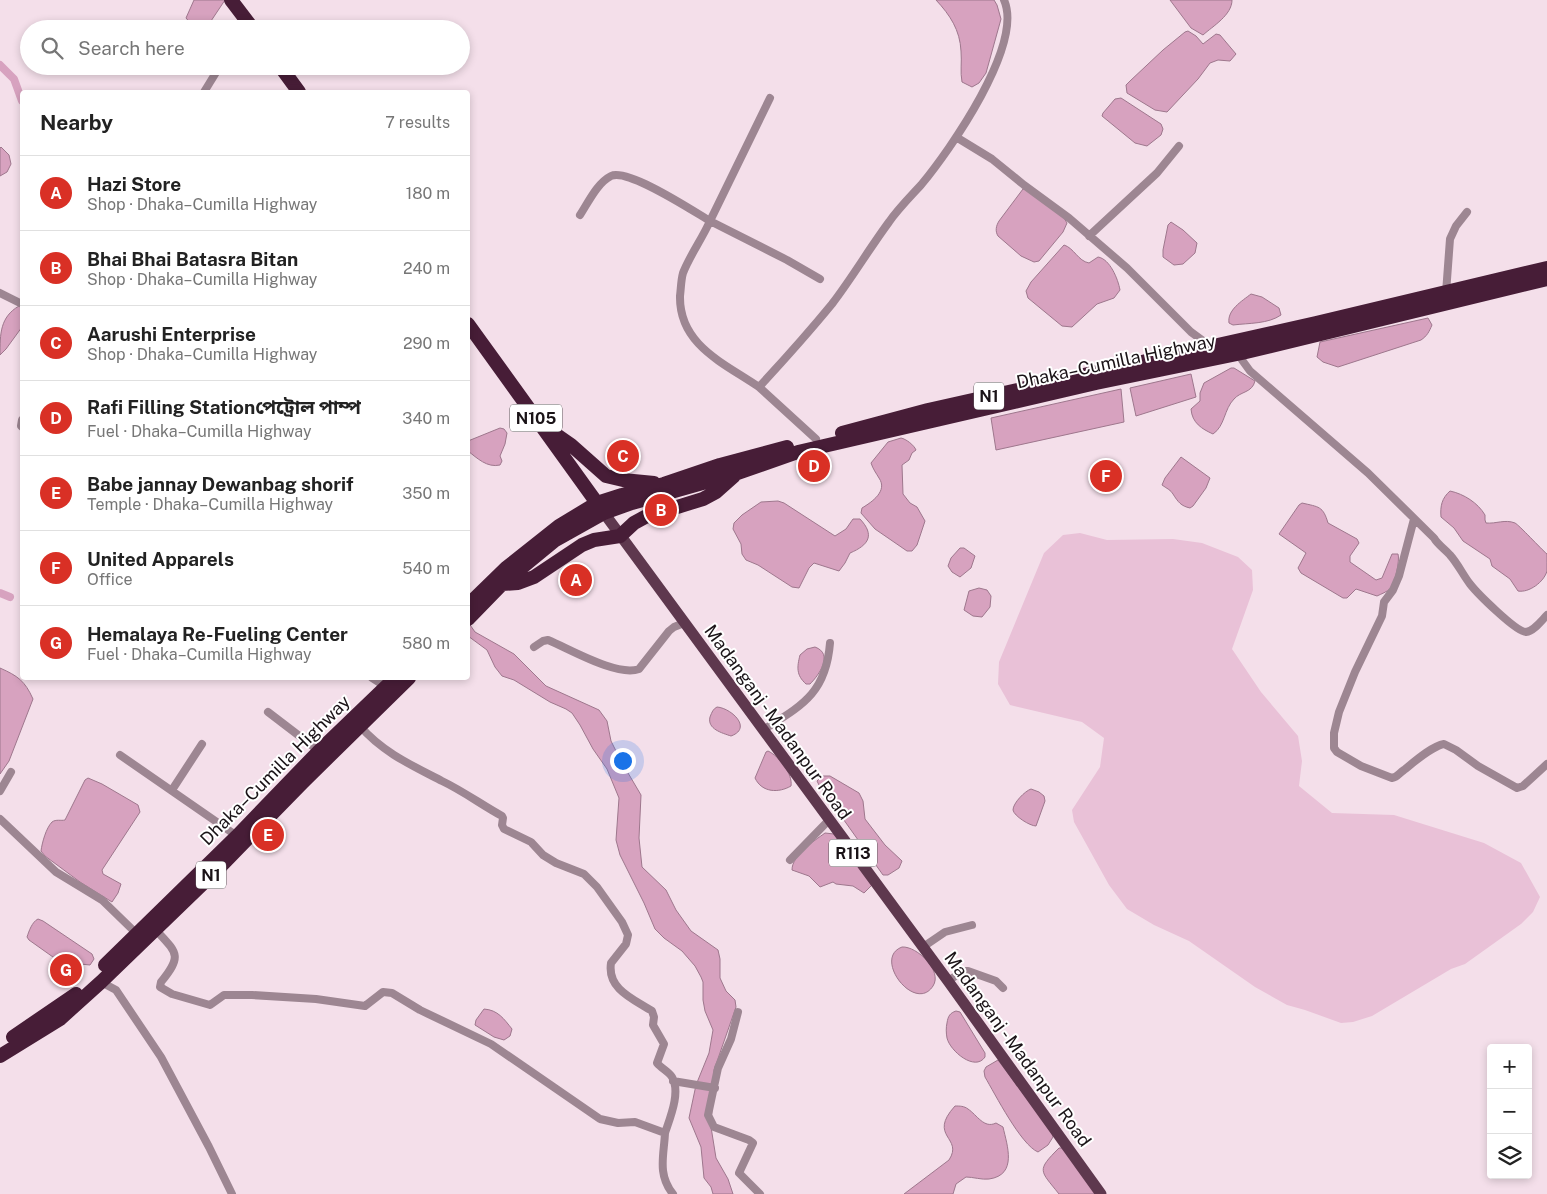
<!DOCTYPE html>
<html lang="en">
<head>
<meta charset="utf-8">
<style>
	body { margin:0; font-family:"Public Sans","Noto Sans Bengali",sans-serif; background:#f6f6f6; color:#222 }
	.controls { position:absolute; right:15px; bottom:15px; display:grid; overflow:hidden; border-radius:5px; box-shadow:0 2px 8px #0003 }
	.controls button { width:45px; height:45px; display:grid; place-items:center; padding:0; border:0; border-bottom:1px solid #e0e0e0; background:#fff; color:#222; font:25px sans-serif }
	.you { position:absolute; left:622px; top:760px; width:18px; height:18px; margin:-12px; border:4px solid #fff; border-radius:50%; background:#1a73e8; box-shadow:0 0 0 8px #1a73e833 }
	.badge { display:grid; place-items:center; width:32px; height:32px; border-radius:50%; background:#d93025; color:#fff; font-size:16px; font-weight:700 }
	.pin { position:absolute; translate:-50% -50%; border:2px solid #fff; box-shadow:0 1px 5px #0006 }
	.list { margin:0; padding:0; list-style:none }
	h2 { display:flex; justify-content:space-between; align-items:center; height:65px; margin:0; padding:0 20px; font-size:21px }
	h2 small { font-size:16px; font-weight:400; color:#767676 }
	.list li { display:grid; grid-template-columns:32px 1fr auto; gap:15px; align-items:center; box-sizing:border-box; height:75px; padding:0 20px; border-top:1px solid #e0e0e0 }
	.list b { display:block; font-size:19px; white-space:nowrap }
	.list p { margin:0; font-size:16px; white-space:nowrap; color:#767676 }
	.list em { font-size:16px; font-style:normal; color:#767676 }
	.icon { flex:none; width:28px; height:28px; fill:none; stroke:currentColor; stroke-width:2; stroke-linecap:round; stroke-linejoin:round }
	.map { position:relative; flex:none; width:1547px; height:1194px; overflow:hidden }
	.search { position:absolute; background:#fff; box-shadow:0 2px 8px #0003; left:20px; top:20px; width:450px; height:55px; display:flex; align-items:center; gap:12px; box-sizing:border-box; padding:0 18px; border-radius:28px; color:#767676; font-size:19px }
	.panel { position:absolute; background:#fff; box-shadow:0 2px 8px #0003; left:20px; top:90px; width:450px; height:590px; border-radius:5px }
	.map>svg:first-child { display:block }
	.green { fill:#e9c1d7 }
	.water { fill:#d7a2bf; stroke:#9e778d }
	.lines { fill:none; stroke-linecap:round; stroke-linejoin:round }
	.canal { stroke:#d7a2bf; stroke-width:8 }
	.street { stroke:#9d8692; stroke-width:8 }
	.primary { stroke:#5e384e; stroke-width:11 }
	.highway { stroke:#471d37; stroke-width:14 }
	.labels { text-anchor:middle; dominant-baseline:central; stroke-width:4; stroke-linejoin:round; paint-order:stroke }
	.shield { fill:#fff; stroke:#5f5a5d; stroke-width:1 }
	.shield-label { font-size:16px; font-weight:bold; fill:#1a1317 }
	.street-label { font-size:18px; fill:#1a1317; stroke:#fff }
</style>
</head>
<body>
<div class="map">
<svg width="1547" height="1194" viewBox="0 0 1547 1194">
	<rect width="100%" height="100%" fill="#f4dfea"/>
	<path class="green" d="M1080,533l27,7 66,-1 29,4 36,14 14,13 1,20 -21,59 29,43 37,44 4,25 -3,25 33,27 62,2 90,28 37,20 19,34 -7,15 -12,12 -56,40 -14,5 -79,47 -19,6 -12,1 -36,-13 -18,-5 -32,-18 -66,-46 -35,-16 -27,-16 -18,-24 -35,-63 -2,-12 28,-43 4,-29 -22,-16 -72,-17 -12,-21 1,-22 45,-109 19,-18z"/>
	<path class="water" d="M194,0h31l-18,27 -3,2 -12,-4 -6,-7z
		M936,0h58l3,5 4,14 -15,54 -7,10 -7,4 -10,-5c-2,-10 0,-20 -1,-31 -1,-21 -11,-36 -25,-51z
		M1170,0h62c0,15 -19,26 -29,35l-12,-7z
		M1188,31l8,5 7,8 13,-10 4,1 16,19 -6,7 -12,-1 -8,3 -12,16 -31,33 -12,-2 -28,-17 -1,-8 4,-4 33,-31 22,-18z
		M1121,98l40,26 2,5 -2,6 -14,11 -12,-3 -33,-27 1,-3 12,-14z
		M1,147l8,8 2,9 -4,8 -7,4v-28z
		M1023,189h2l39,29 3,5 -4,9 -24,29 -5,1 -13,-6 -23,-20c-3,-5 -2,-10 1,-15z
		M1171,222l12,8 14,13 -2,10 -12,11 -9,1 -11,-8v-7l5,-25z
		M1064,245c10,3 14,16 25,18l9,-6c12,2 20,22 22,33l-6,8 -17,6 -25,23 -10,-1 -34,-28 -2,-7 5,-9z
		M1251,294l11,3 17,11 2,7c-13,9 -32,8 -48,10l-4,-2c-2,-13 13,-22 22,-29z
		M19,306h3v21l-16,22 -6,6c0,-21 0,-38 19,-49z
		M1428,318l4,7c-3,7 -5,11 -11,15l-83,27 -15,-5 -6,-5 3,-15z
		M1231,368h3l21,13c-3,12 -14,10 -21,18 -10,10 -9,27 -21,35 -11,-5 -21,-11 -22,-25l9,-8v-8l4,-10z
		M1191,374l5,23 -60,19 -6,-28z
		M1121,389l3,33 -128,28 -5,-32z
		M500,428l4,1 3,4 -2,11 -5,12 2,5 -2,4c-13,3 -23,-7 -32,-14v-10z
		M901,438c5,1 13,7 15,12l-4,3 -3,7 -7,5 1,29 7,9 7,4 8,14 -8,24 -5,6h-5l-32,-22 -14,-16 1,-5c10,-6 26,-17 17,-30 -3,-5 -6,-9 -8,-15l17,-21z
		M1181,457l29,21 -4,10 -13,18 -3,2c-9,-2 -12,-6 -17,-14 -2,-4 -7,-6 -11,-9l3,-7z
		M1450,491c14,3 28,12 35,24v5l1,3c10,1 19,-4 29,0 4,2 26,26 32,31 0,5 0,12 0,17 -3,11 -18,22 -29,20l-8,-12 -18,-13 -2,-7 -27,-18 -9,-13 -13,-11c-1,-11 1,-19 9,-26z
		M778,501l6,2 51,33 11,-7 7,-10h7c15,16 9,26 -10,34l-5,10 -6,8 -25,-8 -5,5 -10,20 -7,-1 -34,-22 -12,-5 -4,-6 -1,-10 -8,-15 1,-6 8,-8 19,-13z
		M1302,503c17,4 21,3 26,20l29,16 2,4 -9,13v6l26,18 6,-2 10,-24h6c2,6 -3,29 -7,34 -4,4 -10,6 -14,8l-21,-7 -9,9h-4l-42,-25 -3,-5 8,-15 -27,-19 20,-29z
		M960,548h4l11,8 -4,12 -11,9 -8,-5 -4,-6 3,-8z
		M979,588l8,2 4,6 -1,11 -8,10 -9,-1 -9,-6 5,-19z
		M468,622l7,10 39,22 32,32 53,24 8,11 4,20 10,20 20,34 -2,43 3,29 24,23 10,20 15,21 27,19 2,9v19l6,13 9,9 1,7 -22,63 -3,57 5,31 12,21 5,15h-20l-2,-7 -7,-9 -3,-31 -12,-29 7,-33 13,-32 4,-23 -8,-19 -2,-11v-18l-2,-5 -6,-11 -13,-15 -18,-13 -9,-9 -11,-26 -24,-48 -4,-15 3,-42 -12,-29 -14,-20 -13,-24 -8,-12 -6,-4 -16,-7 -36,-22 -12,-4 -7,-9 -8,-17 -19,-14z
		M815,647c19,7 4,28 -5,37h-4c-10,-9 -9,-17 -6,-29l7,-6z
		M0,668c18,8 25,13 33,31l-24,62 -9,13z
		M717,707c14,1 36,21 14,29 -9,-3 -24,-7 -21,-19 2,-5 3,-8 7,-10z
		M768,751c11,5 25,23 23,35 -12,7 -29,7 -36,-8l11,-26z
		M822,776h8l29,17 4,8 2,18 20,26 17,16 -3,7 -11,7h-5l-64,-90 -2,-4z
		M88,778l14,6 36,21 2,7 -38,58 1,4 18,10 -3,9 -6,9 -32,-20 -35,-26 -4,-5c1,-8 5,-23 11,-29 4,-3 9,-1 13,-2l20,-40z
		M1031,789l8,3 5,4 1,5 -9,25c-6,0 -22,-10 -23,-16 0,-7 12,-19 18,-21z
		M825,833l9,1 38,51 -8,8 -11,-7 -17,-2 -3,-2 -13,5 -11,-11 -17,-6c0,-15 22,-29 33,-37z
		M38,919l5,2 49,33 2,5 -4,6 -10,-1 -11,-9 -9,7 -31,-22 -2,-3c2,-6 5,-15 11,-18z
		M902,947c15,-1 41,24 31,39 -18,28 -61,-28 -31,-39z
		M484,1009c14,1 20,10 28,20l-2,7 -6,4 -10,-3 -19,-12 1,-5z
		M956,1011l4,1 25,41v4c-10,15 -35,-6 -38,-19 -1,-5 -1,-11 0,-15 1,-7 3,-10 9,-12z
		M998,1060l54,72 1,5 -5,8 -10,7c-17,-7 -43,-58 -53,-75l-1,-6 2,-4z
		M955,1106c5,0 9,0 13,3 9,6 16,20 28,14l7,4c4,18 15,48 -14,52 -7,1 -16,-2 -23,-2l-10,7 -3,10h-49l45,-34c15,-23 -22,-23 6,-54z
		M1059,1148h5l35,46h-40c-19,-24 -23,-23 0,-46z"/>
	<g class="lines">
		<path class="canal" d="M0,65l14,14 8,22
			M0,593l10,4"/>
		<path class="street" d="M204,92l16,-26
			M770,98l-60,123 77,39 33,19
			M956,137l36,22 32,26 45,33 58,50 64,64 19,14
			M580,215c8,-12 17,-32 31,-39 17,-8 82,35 99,45 -8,18 -20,34 -27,52 -2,7 -2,15 -3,23 -1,49 44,67 79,91
			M1089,236l68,-63 22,-27
			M0,293l22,11
			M1446,293l4,-54 6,-13 11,-14
			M1242,353v7l8,11 118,102 66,65c4,7 11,11 16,17 8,9 13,20 20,29 7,9 46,48 56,48 8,-1 16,-12 21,-17
			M22,420l-1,6 1,1
			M816,439l-57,-52c25,-27 50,-55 73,-83 20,-26 37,-55 57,-82 9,-13 21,-25 32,-37 29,-35 103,-140 83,-185
			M1414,519l-15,57 -6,14 -9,12 -2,14 -27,56 -16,40 -5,21v15l3,4 24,14 31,12c6,-1 7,-5 12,-8 10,-8 28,-24 40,-26l12,6 22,16 39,22 6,-2 24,-22
			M534,647l9,-6 5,-1c22,9 69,37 91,29l30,-38 5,-4 10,-4
			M372,678l14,9
			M268,712l51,39
			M360,726c22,26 53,40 82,55 21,10 40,24 60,35l1,2 -1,7 2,4 27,13 12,13 13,8 28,11 13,13 25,35 6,13 -2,9 -15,19c-4,26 22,36 41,48l2,6 -1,8 11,19 -7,19c4,5 12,9 15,14 9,15 -2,41 -7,56
			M763,730c38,-24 63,-36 67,-87
			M120,755l117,81
			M172,790l30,-46
			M0,791l11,-19
			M0,819l56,53 46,28 35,34
			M790,860l39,-40
			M155,929c22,24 28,26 6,53l-1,5 12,7 38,11 14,-10h28l64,4 49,7 18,-14 9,1 28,17 71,34 109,75 18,4 17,-1 30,11c-1,22 -8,41 8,61
			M923,947l22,-15 27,-7
			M948,981l15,-10h5l28,10 7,7
			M101,982l15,8 45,67 48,90 23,47
			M738,1012l-7,27 -13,29 -10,47 6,12 35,13 4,3 -14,30 21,21
			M673,1081l42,7"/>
		<path class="primary" d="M604,513l344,468 153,213"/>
		<path class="highway" d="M231,0l22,29
			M280,66l19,26
			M468,324l134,186
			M548,429l23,16 35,31 17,4 31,3
			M842,433l86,-23 388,-87 231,-55
			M502,584l16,-1 16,-6 48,-32 12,-5 26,-4 14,-13 11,-6 58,-18 13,-7 18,-16
			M468,605l38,-37 53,-42 38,-23 25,-8 42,-11 56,-19 67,-18
			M468,619l34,-35 52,-43 50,-28 28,-10 106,-30 60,-21 298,-69 146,-30 305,-74
			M105,965l132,-129 82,-85 76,-73
			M13,1037l63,-43
			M0,1056l60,-37 41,-37 116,-112 86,-88 106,-104"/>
	</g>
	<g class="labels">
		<g class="shield">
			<rect x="974" y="382.5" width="30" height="27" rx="4"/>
			<rect x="510" y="404.5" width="52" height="27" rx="4"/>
			<rect x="829" y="839.5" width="48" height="27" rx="4"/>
			<rect x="196" y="861.5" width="30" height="27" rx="4"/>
		</g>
		<g class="shield-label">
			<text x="989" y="396">N1</text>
			<text x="536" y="418">N105</text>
			<text x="853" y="853">R113</text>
			<text x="211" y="875">N1</text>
		</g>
		<g class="street-label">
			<text transform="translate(1116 361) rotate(-12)">Dhaka–Cumilla Highway</text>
			<text transform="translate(778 722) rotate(54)">Madanganj - Madanpur Road</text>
			<text transform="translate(275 770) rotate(-45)">Dhaka–Cumilla Highway</text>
			<text transform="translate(1018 1049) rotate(54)">Madanganj - Madanpur Road</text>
		</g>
	</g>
</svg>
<div class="controls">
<button>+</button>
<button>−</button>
<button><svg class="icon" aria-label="layers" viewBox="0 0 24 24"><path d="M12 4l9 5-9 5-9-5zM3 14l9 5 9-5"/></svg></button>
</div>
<div class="you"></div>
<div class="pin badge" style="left:576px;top:580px">A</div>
<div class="pin badge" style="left:661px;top:510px">B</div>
<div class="pin badge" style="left:623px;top:456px">C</div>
<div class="pin badge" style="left:814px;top:466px">D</div>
<div class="pin badge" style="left:268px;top:835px">E</div>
<div class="pin badge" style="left:1106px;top:476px">F</div>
<div class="pin badge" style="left:66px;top:970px">G</div>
<div class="search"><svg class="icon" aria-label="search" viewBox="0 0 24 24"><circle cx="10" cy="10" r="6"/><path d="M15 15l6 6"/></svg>Search here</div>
<section class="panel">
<h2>Nearby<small>7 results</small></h2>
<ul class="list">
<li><span class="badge">A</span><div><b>Hazi Store</b><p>Shop · Dhaka–Cumilla Highway</p></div><em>180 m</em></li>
<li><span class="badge">B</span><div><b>Bhai Bhai Batasra Bitan</b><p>Shop · Dhaka–Cumilla Highway</p></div><em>240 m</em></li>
<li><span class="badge">C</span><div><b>Aarushi Enterprise</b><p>Shop · Dhaka–Cumilla Highway</p></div><em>290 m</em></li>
<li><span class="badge">D</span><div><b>Rafi Filling Stationপেট্রোল পাম্প</b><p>Fuel · Dhaka–Cumilla Highway</p></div><em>340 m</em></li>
<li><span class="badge">E</span><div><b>Babe jannay Dewanbag shorif</b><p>Temple · Dhaka–Cumilla Highway</p></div><em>350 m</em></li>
<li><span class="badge">F</span><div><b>United Apparels</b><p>Office</p></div><em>540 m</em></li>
<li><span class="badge">G</span><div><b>Hemalaya Re-Fueling Center</b><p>Fuel · Dhaka–Cumilla Highway</p></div><em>580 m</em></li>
</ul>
</section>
</div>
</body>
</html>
